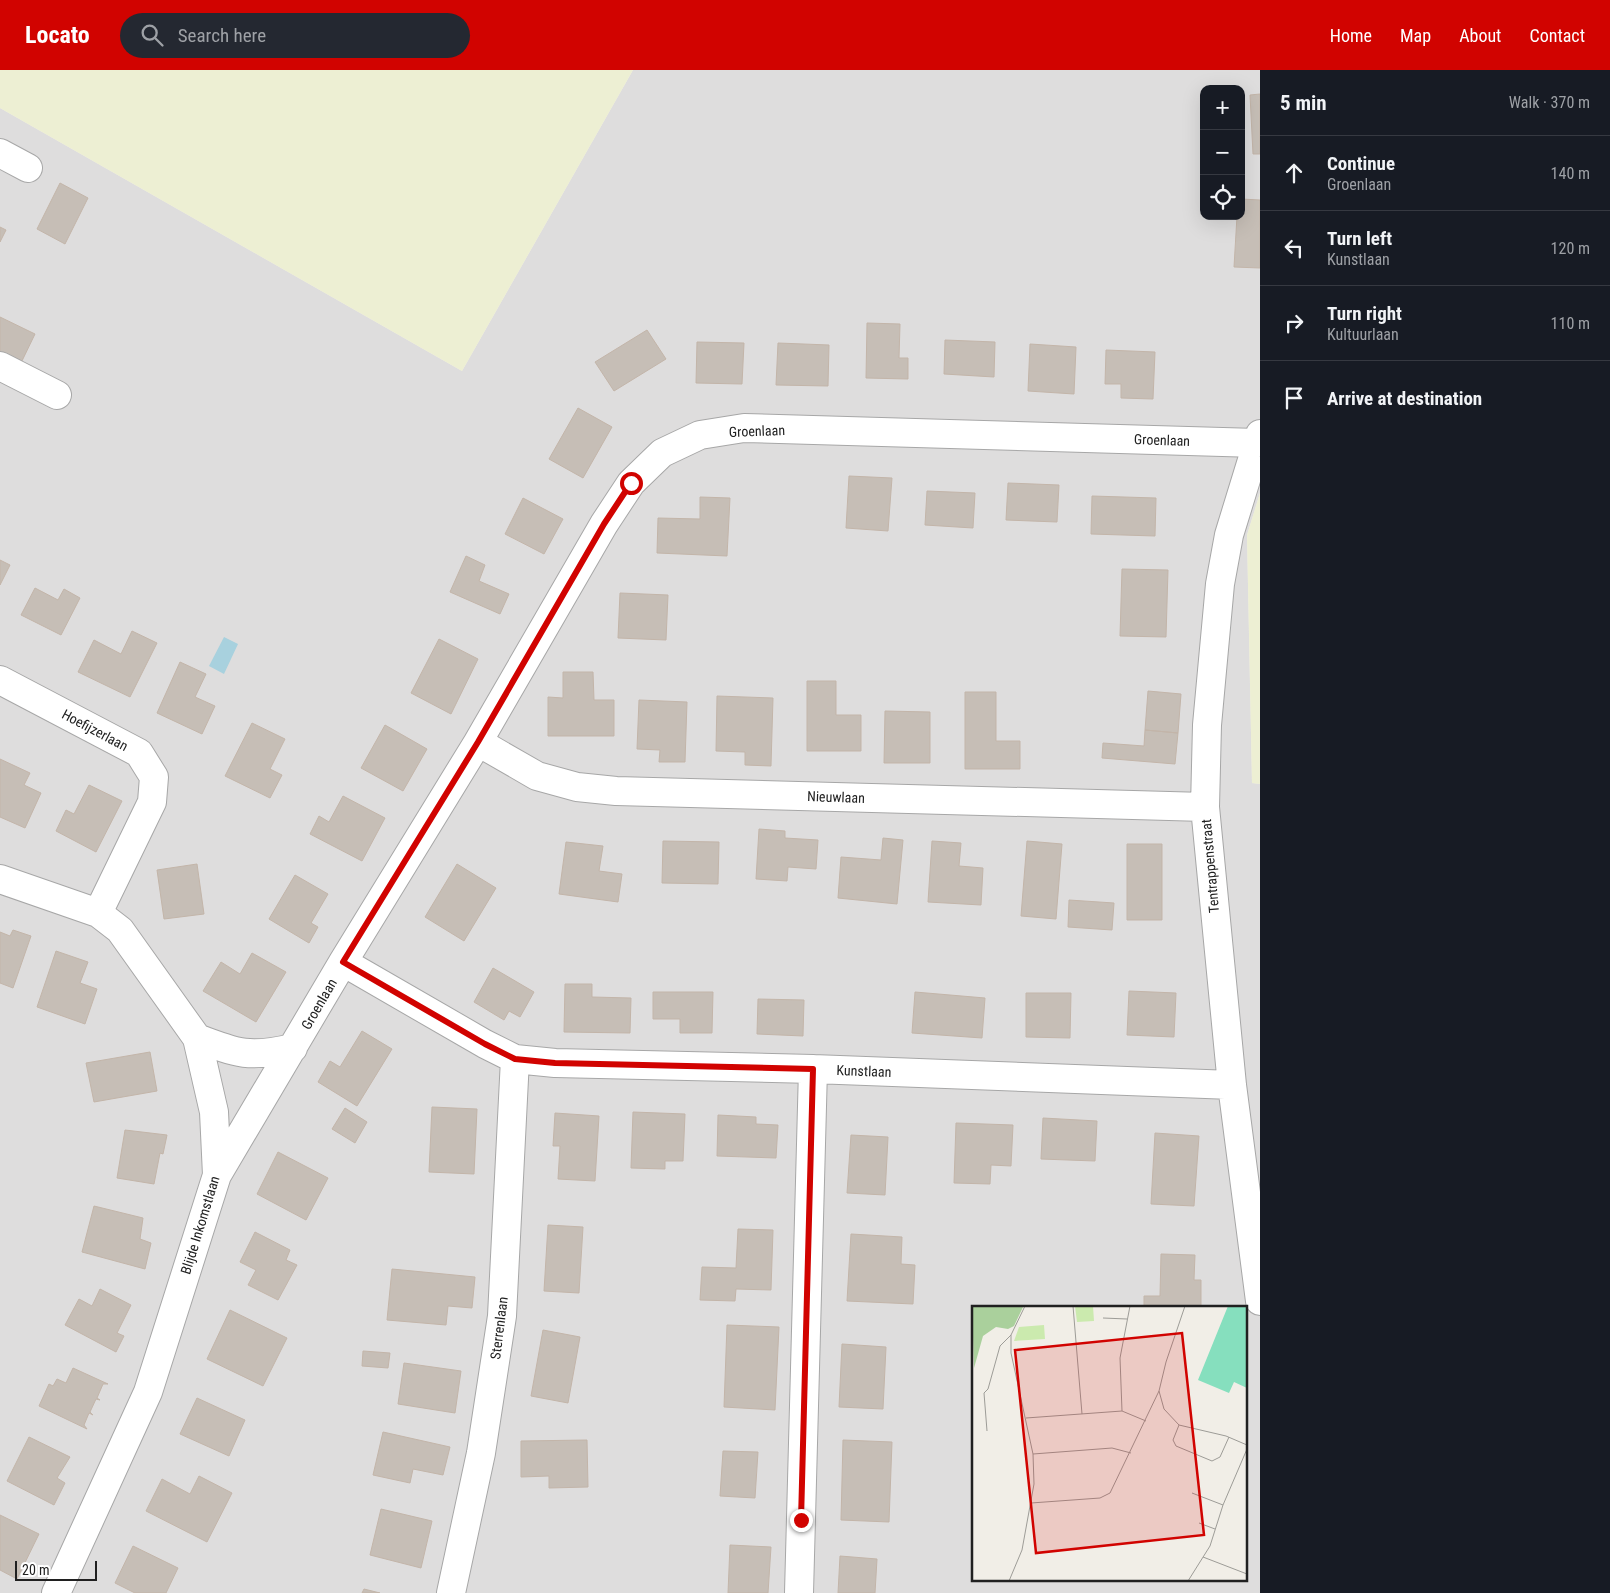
<!DOCTYPE html>
<html lang="en">
<head>
<meta charset="utf-8">
<style>
	body { margin:0; font-family:"Roboto Condensed",sans-serif; background:#242831; color:#f1f3f6 }
	.controls { position:absolute; right:15px; top:15px; display:grid; overflow:hidden; border-radius:10px; box-shadow:0 5px 20px #0002 }
	.controls button { width:45px; height:45px; display:grid; place-items:center; padding:0; border:0; border-bottom:1px solid #363941; background:#171b24; color:#f1f3f6; font:25px sans-serif }
	.scale { position:absolute; left:15px; bottom:12px; width:82px; box-sizing:border-box; padding-left:5px; border:2px solid #202020; border-top:0; font-size:14px; line-height:18px; white-space:nowrap; color:#202020; -webkit-text-stroke:4px #fff; paint-order:stroke }
	.stop { position:absolute; width:15px; height:15px; margin:-11px; border:4px solid #d10300; border-radius:50%; background:#fff }
	.stop.end { background:#d10300; border-color:#fff; box-shadow:0 1px 5px #0008 }
	.list { margin:0; padding:0; list-style:none }
	h2 { display:flex; justify-content:space-between; align-items:center; height:65px; margin:0; padding:0 20px; font-size:21px }
	h2 small { font-size:16px; font-weight:400; color:#9ea1a6 }
	.list li { display:grid; grid-template-columns:32px 1fr auto; gap:15px; align-items:center; box-sizing:border-box; height:75px; padding:0 20px; border-top:1px solid #363941 }
	.list b { display:block; font-size:19px; white-space:nowrap }
	.list p { margin:0; font-size:16px; white-space:nowrap; color:#9ea1a6 }
	.list em { font-size:16px; font-style:normal; color:#9ea1a6 }
	.icon { flex:none; width:28px; height:28px; fill:none; stroke:currentColor; stroke-width:2; stroke-linecap:round; stroke-linejoin:round }
	.map { position:relative; flex:none; width:1260px; height:1523px; overflow:hidden }
	header { display:flex; align-items:center; gap:30px; box-sizing:border-box; height:70px; padding:0 25px; background:#d10300; color:#fff }
	header strong { font-size:24px }
	nav { display:flex; gap:28px; margin-inline-start:auto; font-size:18px }
	.search { width:350px; height:45px; background:#242831; display:flex; align-items:center; gap:12px; box-sizing:border-box; padding:0 18px; border-radius:28px; color:#9ea1a6; font-size:19px }
	main { display:flex }
	aside { flex:1; background:#171b24 }
	.map>svg:first-child { display:block }
	.residential { fill:#dedddd; fill-rule:evenodd }
	.farmland { fill:#edefd3 }
	.water { fill:#a8d1de }
	.building { fill:#c6beb6; stroke:#c3b5a9 }
	.lines { fill:none; stroke-linecap:round; stroke-linejoin:round }
	.minor-casing { stroke:#a7a7a7; stroke-width:30 }
	.minor { stroke:#fff; stroke-width:28 }
	.route { stroke:#d10300; stroke-width:6 }
	.labels { text-anchor:middle; dominant-baseline:central; stroke-width:4.5; stroke-linejoin:round; paint-order:stroke }
	.street-label { font-size:14px; fill:#202020; stroke:#fff }
	.inset-road { fill:none; stroke:#9d9c97; stroke-width:1 }
	.view { fill:#d10300; fill-opacity:0.15; stroke:#d10300; stroke-width:2.5 }
	.inset-edge { fill:none; stroke:#202020; stroke-width:2.5 }
</style>
</head>
<body>
<header>
<strong>Locato</strong>
<div class="search"><svg class="icon" aria-label="search" viewBox="0 0 24 24"><circle cx="10" cy="10" r="6"/><path d="M15 15l6 6"/></svg>Search here</div>
<nav><a>Home</a><a>Map</a><a>About</a><a>Contact</a></nav>
</header>
<main>
<div class="map">
<svg width="1260" height="1523" viewBox="0 0 1260 1523">
	<rect width="100%" height="100%" fill="#f1eee7"/>
	<path class="residential" d="M633,0h627v423l-13,42 5,248 8,1v809h-1260v-1485l462,263zM1204,19h37v127h-37zM974,1237h272v272h-272z"/>
	<path class="farmland" d="M0,0h633l-171,301 -462,-263z
		M1260,423v291l-8,-1 -5,-248z"/>
	<path class="water" d="M224,567l14,7 -14,30 -15,-8z"/>
	<path class="building" d="M1260,24v60h-7l-3,-59z
		M60,113l28,15 -23,46 -28,-15z
		M1241,129l19,1v68l-26,-1 3,-51h4z
		M0,157l6,3 -6,12z
		M0,247l35,17 -15,31 -20,-9z
		M867,253l33,1 -1,34h9v21l-42,-1z
		M647,260l19,29 -52,32 -19,-29z
		M945,270l50,2 -1,35 -50,-3z
		M697,272l47,1 -2,41 -46,-1z
		M778,273l51,2 -1,41 -52,-1z
		M1030,274l46,3 -2,47 -46,-3z
		M1106,280l49,2 -2,47 -32,-1v-14h-16z
		M578,338l34,19 -29,51 -34,-19z
		M849,406l43,2 -4,53 -42,-3z
		M1008,413l51,2 -2,37 -51,-2z
		M927,421l48,2 -2,35 -48,-3z
		M1092,426l64,2 -1,38 -64,-2z
		M700,427l30,1 -3,58 -70,-3 1,-35 42,1z
		M523,428l40,21 -19,35 -39,-20z
		M466,486l19,9 -6,16 30,13 -9,20 -50,-22z
		M0,490l10,5 -10,20z
		M1122,499l46,1 -2,67 -46,-1z
		M35,518l23,12 6,-11 16,9 -19,37 -40,-20z
		M620,523l48,2 -2,45 -48,-2z
		M132,561l25,12 -27,54 -52,-25 16,-32 27,14z
		M439,569l39,20 -27,55 -40,-21z
		M180,592l26,12 -11,23 20,9 -13,28 -45,-21z
		M563,602h30l1,28h20v36h-66v-39l15,1z
		M807,611h29v34h25v36h-54z
		M1148,621l33,3 -3,39 -33,-3z
		M965,622h31v49h24v28h-55z
		M717,626l56,2 -2,68 -26,-1v-13l-29,-1z
		M639,630l48,2 -2,60h-26l1,-12 -23,-1z
		M885,641l45,1v51h-46z
		M252,653l33,16 -15,30 12,6 -12,23 -45,-22z
		M385,655l42,24 -24,42 -42,-23z
		M1145,660l33,3 -3,31 -73,-6 1,-15 41,3z
		M0,689l30,14 -6,12 17,8 -16,35 -25,-11z
		M89,715l33,16 -26,51 -40,-21 10,-21 8,4z
		M343,726l42,22 -23,43 -52,-27 9,-18 10,6z
		M759,759l26,2v7l33,2 -2,29 -28,-2 -1,14 -31,-2z
		M883,768l20,2 -6,64 -59,-6 3,-41 40,3z
		M663,771l56,1 -1,42 -56,-1z
		M932,771l29,2 -2,23 24,2 -2,37 -53,-3z
		M1027,771l35,3 -6,75 -35,-3z
		M566,772l37,4 -4,25 23,3 -4,28 -59,-8z
		M1127,774h35v76h-35z
		M197,794l7,50 -40,5 -7,-49z
		M457,794l39,24 -32,53 -39,-24z
		M295,805l33,19 -17,29 7,4 -9,16 -40,-24z
		M1069,830l45,3 -2,27 -44,-3z
		M13,860l18,6 -18,52 -13,-5v-51l10,4z
		M56,881l32,11 -8,21 17,6 -12,35 -48,-17z
		M252,883l34,19 -30,50 -53,-31 18,-29 19,12z
		M493,898l41,24 -14,25 -11,-6 -5,9 -30,-18z
		M565,914h27v13l39,1 -1,35 -66,-1z
		M1129,921l47,2 -2,44 -47,-2z
		M653,922h60l-1,41h-32v-14h-27z
		M915,922l70,6 -3,40 -70,-5z
		M1026,923h45l-1,45 -44,-1z
		M758,929l46,1 -1,36 -46,-2z
		M362,961l30,18 -35,57 -39,-24 12,-21 10,6z
		M150,982l7,39 -63,11 -8,-39z
		M432,1037l45,2 -3,65 -45,-2z
		M345,1038l22,14 -12,21 -23,-14z
		M633,1042l52,2 -2,47h-18v8l-34,-1z
		M555,1043l44,3 -4,65 -37,-2 2,-33h-7z
		M718,1045l38,2v7l22,1 -2,33 -59,-2z
		M1043,1048l54,3 -2,40 -54,-2z
		M956,1053l57,2 -2,41 -20,-1 -1,19 -36,-1z
		M125,1060l42,5 -4,19 -3,-1 -6,31 -37,-6z
		M1155,1063l44,3 -5,70 -43,-2z
		M851,1065l37,2 -3,58 -38,-2z
		M278,1082l50,26 -22,42 -49,-26z
		M94,1136l49,12 -3,21 11,4 -6,26 -63,-17z
		M548,1155l35,2 -4,66 -35,-2z
		M738,1159l35,1 -2,60 -35,-1 -1,12 -35,-1 2,-33 34,1z
		M255,1162l35,18 -4,10 11,5 -19,35 -30,-15 8,-15 -16,-8z
		M851,1164l51,3 -1,27 14,1 -2,39 -66,-3z
		M1161,1184l34,1 -1,25h7v27h-57v-11h16z
		M392,1199l83,8 -3,31 -24,-2 -2,19 -59,-5z
		M100,1219l31,16 -14,28 7,3 -8,16 -51,-27 14,-26 13,7z
		M230,1240l57,28 -24,48 -56,-27z
		M727,1255l52,2 -4,83 -51,-3z
		M543,1260l37,7 -12,66 -37,-7z
		M842,1274l44,3 -3,62 -44,-2z
		M363,1281l27,2 -2,15 -26,-2z
		M404,1293l57,8 -6,42 -57,-9z
		M73,1298l35,16h-5l-6,14 3,2 -4,-1 -6,13 3,3 -4,-2 -5,12 3,4 -48,-23 10,-22 4,2 4,-7 9,4z
		M197,1328l48,22 -16,36 -49,-22z
		M383,1362l67,15 -7,28 -30,-6 -3,14 -37,-8z
		M29,1367l41,20 -13,21 8,5 -11,22 -47,-24z
		M587,1370l1,47 -39,1v-12l-28,1v-36z
		M843,1370l49,2 -3,80 -48,-2z
		M723,1381l35,1 -3,46 -35,-2z
		M199,1406l33,17 -25,49 -61,-31 16,-32 28,15z
		M381,1439l51,12 -11,47 -51,-13z
		M0,1445l39,19 -22,45 -17,-9z
		M730,1475l41,2 -3,46h-40z
		M133,1476l45,22 -12,25h-31l-20,-10z
		M840,1486l37,3 -2,34h-37z
		M364,1519l16,4h-18z"/>
	<g class="lines">
		<defs>
			<path id="minor" d="M0,83l28,15
				M0,296l57,29
				M1260,364l-31,101 -9,49 -13,141 -2,82 27,278 28,216
				M0,610l139,73 15,24 -2,25 -54,111
				M478,672l59,34 40,11 39,4 589,16
				M0,809l98,34 22,17 77,108 17,74 3,63 -69,217 -92,201
				M343,892l142,82 30,15 40,4 258,6 419,16
				M197,968c41,16 53,20 96,10
				M217,1105l126,-213 135,-220 126,-218 27,-41 31,-30 38,-18 44,-7 513,15
				M451,1523l30,-140 21,-137 13,-257
				M799,1523l14,-524"/>
		</defs>
		<use href="#minor" class="minor-casing"/>
		<use href="#minor" class="minor"/>
	</g>
	<g class="lines">
		<path class="route" d="M631,413l-27,41 -126,218 -135,220 142,82 30,15 40,4 258,6 -12,451"/>
	</g>
	<g class="labels">
		<g class="street-label">
			<text transform="translate(757 361) rotate(-2)">Groenlaan</text>
			<text transform="translate(1162 370) rotate(2)">Groenlaan</text>
			<text transform="translate(95 660) rotate(28)">Hoefijzerlaan</text>
			<text transform="translate(836 727) rotate(2)">Nieuwlaan</text>
			<text transform="translate(1210 796) rotate(-95)">Tentrappenstraat</text>
			<text transform="translate(319 934) rotate(-60)">Groenlaan</text>
			<text transform="translate(864 1001) rotate(2)">Kunstlaan</text>
			<text transform="translate(200 1155) rotate(-73)">Blijde Inkomstlaan</text>
			<text transform="translate(499 1258) rotate(-83)">Sterrenlaan</text>
		</g>
	</g>
	<g transform="translate(972 1236)">
		<rect width="275" height="275" fill="#f1eee7"/>
		<path d="M103,0h18l1,15 -17,1zM72,19l1,14 -31,2 5,-14z" fill="#cbeaae"/>
		<path d="M0,0l51,1 -9,19 -6,3 -12,-2 -13,9 -9,32z" fill="#aad09c"/>
		<path d="M256,0h19v82l-13,-6 -5,11 -31,-13z" fill="#86dfbe"/>
		<path class="inset-road" d="M101,0l9,108M213,0l-19,56 -7,29 5,18 15,16 47,11 21,9M131,12l24,1M150,105l-2,-53 10,-52M54,112l96,-7 24,10M207,119l-6,15 3,6 36,15 8,-4 9,-20M15,125l-3,-38 4,-4 12,-43 11,-11M61,148l79,-6 19,5M220,187l31,12M59,197l69,-5 10,-5 49,-102M227,217l16,6M231,251l44,17M37,275l13,-31 12,-66 -1,-30 -22,-101v-18l14,-29M216,275l22,-35 13,-41 24,-56"/>
		<path class="view" d="M210,27l22,202 -168,18 -21,-203z"/>
		<rect width="275" height="275" class="inset-edge"/>
	</g>
</svg>
<div class="controls">
<button>+</button>
<button>−</button>
<button><svg class="icon" aria-label="locate" viewBox="0 0 24 24"><circle cx="12" cy="12" r="6"/><path d="M12 2v4M12 18v4M2 12h4M18 12h4"/></svg></button>
</div>
<div class="scale">20 m</div>
<div class="stop" style="left:631px;top:413px"></div>
<div class="stop end" style="left:801px;top:1450px"></div>
</div>
<aside>
<h2>5 min<small>Walk · 370 m</small></h2>
<ul class="list">
<li><svg class="icon" aria-label="ahead" viewBox="0 0 24 24"><path d="M12 20V5M6 11l6-6 6 6"/></svg><div><b>Continue</b><p>Groenlaan</p></div><em>140 m</em></li>
<li><svg class="icon" aria-label="left" viewBox="0 0 24 24"><path d="M17 20v-9H6M10 6l-5 5 5 5"/></svg><div><b>Turn left</b><p>Kunstlaan</p></div><em>120 m</em></li>
<li><svg class="icon" aria-label="right" viewBox="0 0 24 24"><path d="M7 20v-9h11M14 6l5 5-5 5"/></svg><div><b>Turn right</b><p>Kultuurlaan</p></div><em>110 m</em></li>
<li><svg class="icon" aria-label="arrive" viewBox="0 0 24 24"><path d="M6 21V4h12l-3 4 3 4H6"/></svg><div><b>Arrive at destination</b></div></li>
</ul>
</aside>
</main>
</body>
</html>
